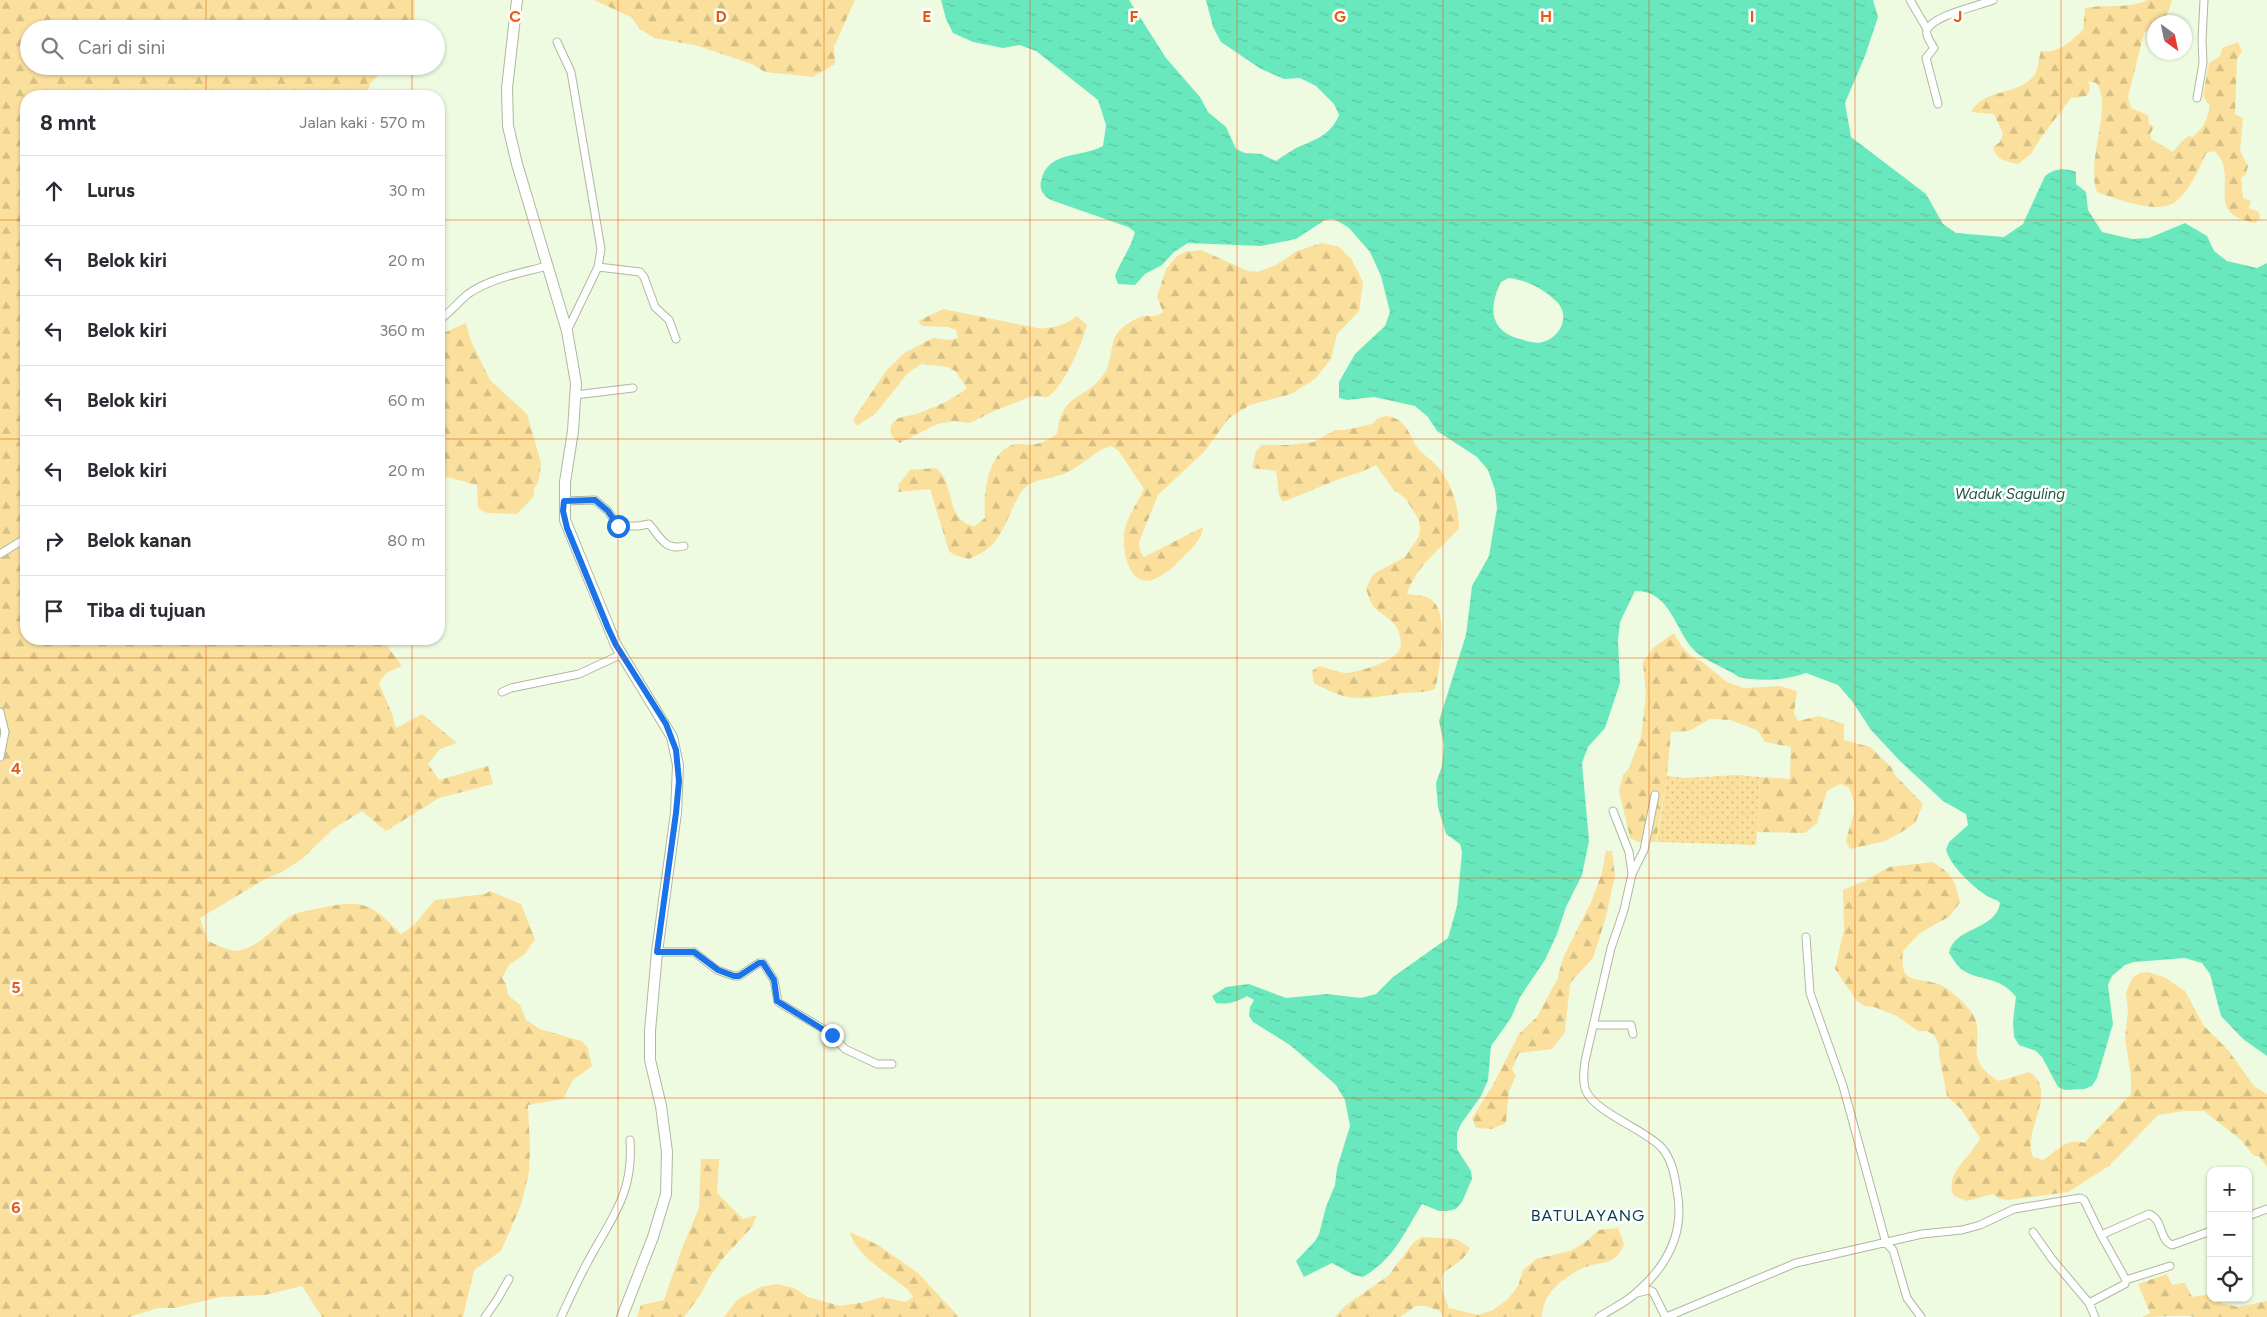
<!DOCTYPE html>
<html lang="id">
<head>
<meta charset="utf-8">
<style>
	body { margin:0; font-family:Figtree,sans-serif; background:#f2f2f3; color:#2b2b33 }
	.controls { position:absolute; right:15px; bottom:15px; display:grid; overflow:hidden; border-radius:10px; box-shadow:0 1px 4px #0004 }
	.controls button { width:45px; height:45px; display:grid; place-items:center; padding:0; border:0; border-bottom:1px solid #e1e1e2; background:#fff; color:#2b2b33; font:25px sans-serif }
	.compass { position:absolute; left:2147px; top:15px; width:45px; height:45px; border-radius:50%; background:#fff; box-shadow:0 1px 4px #0004; rotate:147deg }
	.stop { position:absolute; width:15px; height:15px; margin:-11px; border:4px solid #1a73e8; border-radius:50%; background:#fff }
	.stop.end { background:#1a73e8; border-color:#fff; box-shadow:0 1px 5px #0008 }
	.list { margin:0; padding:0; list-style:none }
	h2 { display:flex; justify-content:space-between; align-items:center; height:65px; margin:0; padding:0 20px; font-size:21px }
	h2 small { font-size:16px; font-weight:400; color:#7c7c81 }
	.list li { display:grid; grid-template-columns:32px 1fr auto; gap:15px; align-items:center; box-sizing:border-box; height:70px; padding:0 20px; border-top:1px solid #e1e1e2 }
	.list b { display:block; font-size:19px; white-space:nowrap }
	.list em { font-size:16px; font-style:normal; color:#7c7c81 }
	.icon { flex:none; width:28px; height:28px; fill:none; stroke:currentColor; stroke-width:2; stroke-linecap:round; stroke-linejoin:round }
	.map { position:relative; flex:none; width:2267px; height:1317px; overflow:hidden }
	.search { position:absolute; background:#fff; box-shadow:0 1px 4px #0004; left:20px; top:20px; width:425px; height:55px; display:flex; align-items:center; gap:12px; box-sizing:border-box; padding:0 18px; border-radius:28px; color:#7c7c81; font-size:19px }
	.panel { position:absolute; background:#fff; box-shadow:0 1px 4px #0004; left:20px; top:90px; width:425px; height:555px; border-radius:20px }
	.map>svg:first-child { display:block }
	.grass { fill:url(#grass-dots) }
	.forest { fill:url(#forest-firs) }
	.water { fill:url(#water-ripples); fill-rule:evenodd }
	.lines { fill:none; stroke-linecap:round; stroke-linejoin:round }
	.minor-casing { stroke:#adb9a0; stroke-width:9 }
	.secondary-casing { stroke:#adb9a0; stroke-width:12 }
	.minor { stroke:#fff; stroke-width:7 }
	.secondary { stroke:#fff; stroke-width:10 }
	.route { stroke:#1a73e8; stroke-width:6 }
	.grid { fill:none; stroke:#e8590c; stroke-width:1; stroke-opacity:0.55 }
	.labels { text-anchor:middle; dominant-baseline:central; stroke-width:5; stroke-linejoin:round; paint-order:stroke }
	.water-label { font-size:15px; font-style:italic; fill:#225645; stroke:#fff }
	.quarter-label { font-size:16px; letter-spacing:1px; fill:#093d4f; stroke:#fff }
	.grid-label { font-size:16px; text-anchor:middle; font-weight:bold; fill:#e8590c; stroke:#fff; stroke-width:5; stroke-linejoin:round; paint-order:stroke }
</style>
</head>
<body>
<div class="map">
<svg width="2267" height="1317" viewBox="0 0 2267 1317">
	<defs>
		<pattern id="grass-dots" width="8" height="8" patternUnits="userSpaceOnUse" patternTransform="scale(1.25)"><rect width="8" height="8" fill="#fae09c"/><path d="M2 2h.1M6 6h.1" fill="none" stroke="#d5bf85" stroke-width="1.8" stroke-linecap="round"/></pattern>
		<pattern id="forest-firs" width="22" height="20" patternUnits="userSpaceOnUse" patternTransform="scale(1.25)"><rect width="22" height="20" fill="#fae09c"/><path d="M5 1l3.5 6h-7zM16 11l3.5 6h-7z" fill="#d5bf85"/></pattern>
		<pattern id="water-ripples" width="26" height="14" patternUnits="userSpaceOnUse" patternTransform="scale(1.25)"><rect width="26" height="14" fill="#6ae8bd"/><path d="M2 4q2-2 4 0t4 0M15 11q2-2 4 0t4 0" fill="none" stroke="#5bc6a1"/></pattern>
	</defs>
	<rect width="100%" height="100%" fill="#eefbe1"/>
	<path class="grass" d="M1737,775l23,2 -4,68 -99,-3 10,-66 18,2z"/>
	<path class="forest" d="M0,0h415c-2,9 2,21 -3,29h-383v37h358l-17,18 -4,12h-340v543h356l20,27 -16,7 -7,10 13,31 4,14 26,-14 35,29 -17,6 -12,15 11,16 49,-14 5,18 -54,14 -53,33 -24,-20 -29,18 -31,30 -20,13 -15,6 -67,40 8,23c10,4 22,12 33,9 19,-4 33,-23 50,-34 8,-5 21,-6 30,-8 43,-9 49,-5 80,26l12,-8 22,-26 50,-6 5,-3 31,13 14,35 -10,15 -16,11 -7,13 4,6 2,11 12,10 6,15 14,9 41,12 6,5 5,20 -19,14 -10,19 -35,6 2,42 -1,25 -8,33 -20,46 -27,19 -11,47h-141l-20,-31 -37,9 -45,2 -46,11h-16l-29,9h-129z
		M594,0h261l-21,47 1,17 -22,13 -48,-5 -13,-8 -57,-19 -41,-7 -14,-9 -9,-12z
		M2148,0h24l-4,13 -7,9h-7v5l-10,6 -16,64 3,11 17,7 1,9 5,3 -4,7 1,5 22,13 9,-11 7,-5 4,1 8,-8 6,-11 3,-12 -7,-10 6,-33 11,-7 2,-8 16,-6 4,9 -5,8 -2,55 8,4 -3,33 8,15 -2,8 -5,4 2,20 8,3 -2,7 10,4 1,7 -5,4c-6,-2 -13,-3 -18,-6 -26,-13 1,-45 -23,-66l-8,2c-6,15 -19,43 -34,51 -19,9 -56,-5 -75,-12 -12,-31 17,-87 -1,-109l-8,-2 2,7 -3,8 -16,2 -31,41 -9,15 -13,10c-13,-3 -21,-3 -25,-17l7,-5 3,-8 -9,-20 -23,-2c14,-25 50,-16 64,-38 3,-6 4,-16 6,-23 18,3 30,-10 42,-21l2,-22c21,-4 44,1 63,-8z
		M1322,243l17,4 13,13 11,22 -4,29 -22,23 -6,25 -16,20 -24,15 -41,11 -21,13 -25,34 -46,43 -19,47 1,9 4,6 59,-30c-1,14 -12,21 -21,31 -19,20 -45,39 -56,0 -2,-8 -3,-22 -1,-30 4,-14 13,-26 19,-39l-26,-39 -7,-4c-16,4 -28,19 -43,26 -13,7 -37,6 -46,19 -13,18 -17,46 -36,59 -5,4 -12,6 -17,9l-15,-4 -5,-4 -19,-62 -32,3 1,-8 11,-14 26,-2c20,14 8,54 39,58l10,-8c-2,-23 2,-68 31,-74 5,-1 10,1 15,1 9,-1 19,-6 26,-11 6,-44 26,-31 47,-60 9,-12 5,-32 15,-43 4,-5 14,-11 19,-13 10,-5 14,2 25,-6l-6,-15 9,-28 11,-13 7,-4 17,-2 47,21 10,1 18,-7 21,-14z
		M943,309l94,19c15,1 29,-3 40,-12l10,9c-5,19 -23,61 -39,72l-16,-1 -40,16 -22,11 -16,-2 -17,3 -37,19c-10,-5 -14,-17 -3,-24 5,-3 13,-3 19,-5 17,-6 37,-14 51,-26l-12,-17 -7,-4 -27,-3 -14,10 -31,39 -19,13 -4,-6 33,-49 18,-18 29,-15 17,2 8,-2 -2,-8 -8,-3 -26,-1 -4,-5z
		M466,323l5,18 19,39 37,34 14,49 -2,17 -5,9v7l-17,18 -30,-1 -9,-5 -1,-23 -38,-10v-140z
		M1386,416c20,2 22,17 31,31 6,8 14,12 20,19 15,17 22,41 22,62 -20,23 -42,36 -52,66 7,1 20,1 26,7 15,12 7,71 2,88 -10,4 -20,3 -31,4 -41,6 -52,11 -90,-10l-2,-12 7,-5c8,2 18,6 26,7 12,0 51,-12 55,-24 2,-6 0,-14 -2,-19 -5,-12 -18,-15 -25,-24 -3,-4 -5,-12 -7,-17l7,-15 32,-17 14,-21 1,-8 -1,-8 -13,-21 -13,-10 -17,-24 -15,7 -22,7 -56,23 -4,-7 -3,-24 -24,-3 4,-17 6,-6h26l26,-3 21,-12h10l27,-6 6,-6z
		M1674,633l8,14 11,11 8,3 26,21 17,6 36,-2 17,5 -3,22 4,8 21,-5 25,8v16l26,7 21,20 4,8 28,29 -8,19 -15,10 -15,8 -35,8 -4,-7c4,-22 15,-33 2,-55l-8,-3 -13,7 -10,32 -12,10 -48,-1 3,-55 30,2 1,-32 -26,-5 -8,-12 -27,-10 -20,-1 -21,12 -18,1 -4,44 -11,66h-18l-8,-4 -11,-47 4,-16 6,-7 12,-31 5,-42 -3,-33 10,-14z
		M1606,851h6l3,24 -9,42 -13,41 -23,25 -5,49 -13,17 -33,4 -7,16 4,7 -7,15 -3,32 -14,6 -16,-1 -4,-10 21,-33 26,-51 18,-17 20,-37 6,-22 29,-58 10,-27z
		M1933,862c19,12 22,18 27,40l-10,14 -30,17 -17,18c-4,35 13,25 35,33 11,4 22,15 30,24 25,27 -12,48 31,73l30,-9c31,18 -8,60 4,85l10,3c15,-9 23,-23 41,-17l47,-49v-18l-6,-37 3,-29 -2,-18 7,-15 7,-4 8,-1 16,5 21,14 19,35 24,24 26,36 13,8v73l-8,-11h-5l-13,-16 -37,-29h-20l-26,4 -49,51 -41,26 -59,8 -9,-1 -7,-5 -26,7 -13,-5c-11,-23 18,-39 26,-58l-19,-29 -14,-13 -8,-41v-10l-5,-10 -7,-4h-9l-21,-15 -23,-9 -10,-1 -7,-5 -22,-32 9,-39 -1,-40 22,-9 24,-14z
		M701,1159h18l-2,34 26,26 14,-4 -5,12 -28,30 -15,21 -8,16 -17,23h-47l4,-12 23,-5 17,-49 18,-43z
		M1618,1228l6,16c-9,25 -26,15 -45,26 -19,10 -37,25 -37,47h-99l-3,-6 -14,-5h-10l-16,11h-65l10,-11 43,-30 26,-34 8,-5 34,2 14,9c-15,29 -42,12 -21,60l29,7 15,-5 15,-11 10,-13 5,-16 13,-11 34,-8 14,-8 15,-13z
		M850,1232l28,13 40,28 41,44h-235l14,-18 23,-12 16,-3 17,4 14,9 32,9 25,-4 17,-5 24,5 7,-5c-5,-10 -15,-14 -23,-21 -14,-10 -37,-27 -40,-44z
		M2167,1274l5,11 13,-2 7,14 19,-3v4h9l1,5 17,4 29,-6v16h-72c-9,-3 -40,0 -53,0l8,-4 -12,-29z"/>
	<path class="water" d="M941,0h188l37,58 34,39 8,15 18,15 10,22 9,4 16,1 15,7c6,-4 13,-9 20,-13 19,-8 35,-13 43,-33l-5,-11 -18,-18 -16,-8 -16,1 -23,-10 -40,-27 -8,-15 -7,-27h667l5,17 -13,39 -20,47 6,34 75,57 17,30 13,9 48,4 19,-13 22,-48c11,-8 19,-8 31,-4v12l10,8 2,18 14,22 30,7 17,-1 36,-15 22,13 7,15 13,10 30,7 10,-5v793l-24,-17 -22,-23 -11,-42 -8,-11 -17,-5 -51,4 -9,3 -13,11 -4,9 5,39 -16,54 -5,8 -8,3 -19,1 -7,-3 -16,-30 -6,-6 -17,-6 -5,-8 -1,-16 3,-24c-17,-23 -43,-15 -58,-31 -3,-3 -6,-9 -9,-13 5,-27 47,-22 51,-50 -5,-5 -11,-5 -16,-9 -14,-10 -33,-28 -38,-44l3,-8 19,-17 -2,-11 -23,-13 -43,-40 -29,-31 -19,-29 -14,-16 -32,-12c-18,7 -48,9 -67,4 -13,-9 -32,-15 -44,-26 -20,-19 -24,-61 -60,-60l-15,31 -2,18 2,43 -15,45 -17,19 -6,16 7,78 -7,34 -16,32 -9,27 -12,26 -25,37 -9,21 -20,28 -3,34 -7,16 -20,28 -4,9v16l14,22 1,8 -10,23 -6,7 -9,2h-8l-17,-7c-18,29 -27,54 -59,73l-9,-2 -22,-12 -28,14 -8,-16 19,-20 4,-7 7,-27 9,-22 2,-17 13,-42 -5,-26 -9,-15 -46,-40 -37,-23 -4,-6 1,-9 4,-7 -7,-4c-11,6 -18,9 -31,7l-4,-7 14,-9 23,-3 37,14 41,-4 34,4 15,-4 17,-17 55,-39 9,-32 5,-54 -2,-8 -14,-10 -8,-27 -2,-24 6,-17 2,-21 -5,-24 27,-86 6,-49 17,-30 8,-48 -2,-18 -7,-20 -11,-13 -40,-26 -9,-14 -13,-11 -41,-9 -27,3 -8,-2v-16l16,-28 30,-28 5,-14 -9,-36 -11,-24 -21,-24 -8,-5 -8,-4 -8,1 -29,19 -35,7 -73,-3 -14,9 -12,13 -17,9 -10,11 -17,-1 -3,-8c6,-16 16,-28 20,-44l-7,-5 -77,-27c-7,-4 -12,-10 -10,-19 7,-31 40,-23 62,-35l3,-21 -8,-25 -62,-49 -16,-6 -17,3 -30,-6 -20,-9 -7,-14zM1509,278c20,3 33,10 47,23 15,14 5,36 -13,41 -7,2 -16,-1 -23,-3 -30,-8 -32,-31 -19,-57z"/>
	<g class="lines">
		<defs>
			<path id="minor" d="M1910,0l17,29
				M557,42l14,30 30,177 -3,18 -31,64
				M2197,98l6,-35 -1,-23 2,-40
				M1938,104l-12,-46 8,-10c-3,-5 -9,-13 -7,-18 6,-15 52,-24 66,-30
				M598,267l42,5 4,5 11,30 14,13 7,19
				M439,320c11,-7 19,-18 29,-26 23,-16 53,-21 79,-28
				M575,395l58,-7
				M564,501l31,-1 13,11 10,15h20l11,-2c11,12 15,27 35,22
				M0,554l26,-16
				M502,692l9,-4 68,-14 43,-20
				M0,712l5,20 -5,25
				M1613,811l16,41 3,22
				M1806,937l4,56 33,93 43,157 7,7 14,48 14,19
				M657,952h37l23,18 17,6h5l20,-13h4l11,17 4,22 52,31 15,16 32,15h15
				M1593,1025h38l2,9
				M2248,1216l19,-7
				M2033,1232l19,27 37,44 36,-19 1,-4 -25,-45
				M2126,1280l44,-14
				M1637,1293l12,-3 4,2 12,24h4l127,-53 126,-29 40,-4 18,-5 34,-16 66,-11 4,2 17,35 48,-21c14,5 10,26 23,31l39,-14
				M2089,1303l6,14
				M485,1317l12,-17 12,-21
				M561,1317c8,-17 16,-35 25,-52 24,-46 48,-69 44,-125
				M1599,1317c12,-8 28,-15 38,-25 31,-27 48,-60 40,-101 -2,-15 -5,-31 -15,-43 -16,-18 -66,-35 -76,-57 -4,-10 -2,-20 -1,-30l26,-113 13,-38 8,-36 12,-24 11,-55"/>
			<path id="secondary" d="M517,0l-10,88 1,38 9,38 50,167 9,52 -3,48 -8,51v38l51,125 56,92 6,28 -2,48 -19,139 -7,79v29l11,46 6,46 -1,42 -13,43 -31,80"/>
		</defs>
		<use href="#minor" class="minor-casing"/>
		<use href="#secondary" class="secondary-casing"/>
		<use href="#minor" class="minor"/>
		<use href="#secondary" class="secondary"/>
	</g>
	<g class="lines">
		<path class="route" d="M618,526l-10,-15 -13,-11 -31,1 -1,10 4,17 41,100 8,17 50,79 10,26 3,31 -3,32 -19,139h37l24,18 16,6h5l20,-13h4l11,17 3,21 55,34"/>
	</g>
	<path class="grid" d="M206,0v29M412,0v29M618,0v1317M824,0v1317M1030,0v1317M1237,0v1317M1443,0v1317M1649,0v1317M1855,0v1317M2061,0v1317M206,66v30M412,66v30M0,220h26M439,220h1828M0,439h26M439,439h1828M206,639v678M412,639v678M0,658h2267M0,878h2267M0,1098h2267"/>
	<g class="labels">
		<g class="water-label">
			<text x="2010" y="494">Waduk Saguling</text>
		</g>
		<g class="quarter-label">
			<text x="1588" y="1215">BATULAYANG</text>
		</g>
	</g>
	<g class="grid-label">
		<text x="515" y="22">C</text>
		<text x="721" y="22">D</text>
		<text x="927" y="22">E</text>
		<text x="1134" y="22">F</text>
		<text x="1340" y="22">G</text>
		<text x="1546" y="22">H</text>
		<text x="1752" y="22">I</text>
		<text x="1958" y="22">J</text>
		<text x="16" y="774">4</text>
		<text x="16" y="993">5</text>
		<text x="16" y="1213">6</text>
	</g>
</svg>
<div class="controls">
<button>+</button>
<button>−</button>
<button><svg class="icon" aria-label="locate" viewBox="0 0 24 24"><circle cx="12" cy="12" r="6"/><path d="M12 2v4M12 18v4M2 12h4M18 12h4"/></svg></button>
</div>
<svg class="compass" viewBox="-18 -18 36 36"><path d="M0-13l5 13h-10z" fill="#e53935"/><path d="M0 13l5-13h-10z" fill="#7c7c81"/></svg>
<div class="stop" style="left:618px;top:526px"></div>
<div class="stop end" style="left:832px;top:1035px"></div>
<div class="search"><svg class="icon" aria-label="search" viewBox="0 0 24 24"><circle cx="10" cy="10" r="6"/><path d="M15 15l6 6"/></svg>Cari di sini</div>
<section class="panel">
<h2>8 mnt<small>Jalan kaki · 570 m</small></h2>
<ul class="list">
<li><svg class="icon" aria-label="ahead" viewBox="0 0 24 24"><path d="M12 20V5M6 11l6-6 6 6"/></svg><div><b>Lurus</b></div><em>30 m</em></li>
<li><svg class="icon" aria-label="left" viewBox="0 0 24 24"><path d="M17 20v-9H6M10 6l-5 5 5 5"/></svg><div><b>Belok kiri</b></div><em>20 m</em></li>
<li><svg class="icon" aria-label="left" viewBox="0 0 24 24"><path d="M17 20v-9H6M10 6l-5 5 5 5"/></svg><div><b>Belok kiri</b></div><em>360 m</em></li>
<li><svg class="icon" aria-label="left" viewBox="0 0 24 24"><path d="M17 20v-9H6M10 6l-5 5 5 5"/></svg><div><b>Belok kiri</b></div><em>60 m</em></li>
<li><svg class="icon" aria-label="left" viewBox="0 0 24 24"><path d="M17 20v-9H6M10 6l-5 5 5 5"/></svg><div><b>Belok kiri</b></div><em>20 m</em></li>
<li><svg class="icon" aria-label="right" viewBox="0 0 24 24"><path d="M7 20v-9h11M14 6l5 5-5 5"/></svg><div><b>Belok kanan</b></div><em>80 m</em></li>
<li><svg class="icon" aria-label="arrive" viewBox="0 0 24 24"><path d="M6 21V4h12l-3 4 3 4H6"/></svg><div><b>Tiba di tujuan</b></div></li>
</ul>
</section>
</div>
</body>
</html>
